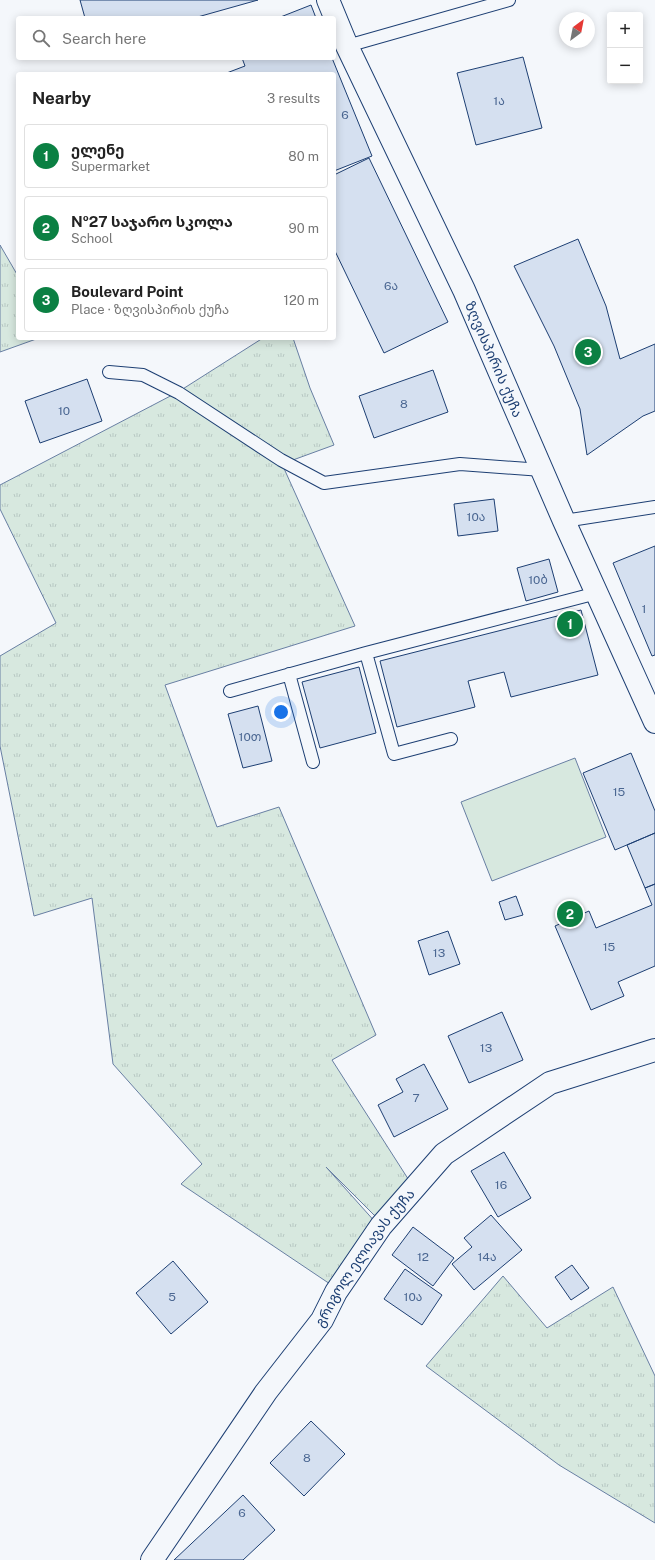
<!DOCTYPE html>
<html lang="en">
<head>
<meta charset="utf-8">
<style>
	body { margin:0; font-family:"Public Sans","Noto Sans Georgian",sans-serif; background:#f6f6f6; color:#222 }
	.controls { position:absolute; right:12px; top:12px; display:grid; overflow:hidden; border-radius:4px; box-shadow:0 2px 10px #0003 }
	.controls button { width:36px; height:36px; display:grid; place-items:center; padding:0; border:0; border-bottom:1px solid #e0e0e0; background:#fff; color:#222; font:20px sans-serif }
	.compass { position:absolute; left:559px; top:12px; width:36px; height:36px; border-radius:50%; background:#fff; box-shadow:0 2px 10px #0003; rotate:32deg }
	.you { position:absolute; left:281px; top:712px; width:14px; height:14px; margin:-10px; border:3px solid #fff; border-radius:50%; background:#1a73e8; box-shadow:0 0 0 6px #1a73e833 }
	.badge { display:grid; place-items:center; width:26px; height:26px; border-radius:50%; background:#0b8043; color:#fff; font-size:13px; font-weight:700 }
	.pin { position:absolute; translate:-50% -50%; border:2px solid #fff; box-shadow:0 1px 4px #0006 }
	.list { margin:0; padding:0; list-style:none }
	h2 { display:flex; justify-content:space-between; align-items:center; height:52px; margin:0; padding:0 16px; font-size:17px }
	h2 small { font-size:13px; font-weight:400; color:#767676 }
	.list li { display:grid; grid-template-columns:26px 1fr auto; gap:12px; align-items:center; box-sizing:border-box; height:64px; margin:0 8px 8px; padding:0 8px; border:1px solid #e0e0e0; border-radius:4px }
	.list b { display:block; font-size:15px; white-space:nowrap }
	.list p { margin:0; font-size:13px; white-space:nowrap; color:#767676 }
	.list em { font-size:13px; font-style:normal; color:#767676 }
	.icon { flex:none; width:22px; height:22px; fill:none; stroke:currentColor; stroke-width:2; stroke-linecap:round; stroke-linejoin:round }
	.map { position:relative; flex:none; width:655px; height:1560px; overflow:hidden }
	.search { position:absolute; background:#fff; box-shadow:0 2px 10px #0003; left:16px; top:16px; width:320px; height:44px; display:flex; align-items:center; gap:10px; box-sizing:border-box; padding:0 14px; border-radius:4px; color:#767676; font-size:15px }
	.panel { position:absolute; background:#fff; box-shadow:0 2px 10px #0003; left:16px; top:72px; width:320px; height:268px; border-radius:4px }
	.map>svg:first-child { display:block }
	.grass { fill:url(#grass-tufts); stroke:#687fa3 }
	.pitch { fill:#d7e8df; stroke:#687fa3 }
	.building { fill:#d5e0f0; stroke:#1d3f73 }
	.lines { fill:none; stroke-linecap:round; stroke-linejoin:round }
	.service-casing { stroke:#1d3f73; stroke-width:14 }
	.minor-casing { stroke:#1d3f73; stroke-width:24 }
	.service { stroke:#f4f7fb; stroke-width:12 }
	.minor { stroke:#f4f7fb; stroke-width:22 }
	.labels { text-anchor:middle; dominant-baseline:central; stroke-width:3; stroke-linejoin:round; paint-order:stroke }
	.number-label { font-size:12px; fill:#4b6792 }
	.street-label { font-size:14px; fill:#1d3f73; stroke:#f4f7fb }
</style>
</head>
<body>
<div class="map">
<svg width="655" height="1560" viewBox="0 0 655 1560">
	<defs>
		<pattern id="grass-tufts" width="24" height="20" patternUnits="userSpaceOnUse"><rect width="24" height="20" fill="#d7e8df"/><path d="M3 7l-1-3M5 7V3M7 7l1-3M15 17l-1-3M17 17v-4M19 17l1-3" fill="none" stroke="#b8c8c3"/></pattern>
	</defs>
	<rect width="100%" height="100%" fill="#f4f7fb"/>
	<path class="grass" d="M0,245l18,31v62h21l-39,14z
		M263,338h30l17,50 24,57 -52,19 73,162 -190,59 52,142 62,-20 97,228 -44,25 80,125 -31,37 -55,-55 51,57 -41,64 -155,-104 21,-20 -89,-100 -21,-166 -58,18 -34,-170v-90l56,-33 -56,-114v-24l178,-93z
		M503,1276l44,52 66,-41 42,89v147l-96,-58 -133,-99z"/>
	<path class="pitch" d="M575,758l31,79 -114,44 -31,-79z"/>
	<path class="building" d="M80,0h178l-64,18h-109z
		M311,5l5,13h-38z
		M523,57l19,71 -66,17 -19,-72z
		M242,58h90l40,98 -38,15v-97h-110l21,-8z
		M369,158l79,164 -64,31 -50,-104v-74z
		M578,239l28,67 14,53 35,-15v67l-12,5 -56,39 -7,-46 -26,-63 -40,-80z
		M433,370l15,42 -74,26 -15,-42z
		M87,379l15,42 -62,22 -15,-42z
		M494,499l4,32 -40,5 -4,-32z
		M655,546v109l-3,1 -39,-93z
		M549,559l9,33 -32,9 -9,-33z
		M581,610l17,65 -87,22 -7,-25 -36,9 7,26 -78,20 -17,-66z
		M359,667l17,66 -56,15 -18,-66z
		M258,706l14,55 -29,7 -15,-54z
		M631,753l24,58v22l-40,17 -32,-77z
		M655,833v51l-10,4 -18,-43z
		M655,884v82l-37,16 6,14 -33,14 -36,-84 34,-15 7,17 56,-23 -7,-17z
		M516,896l7,19 -18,5 -6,-18z
		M448,931l12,33 -31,11 -11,-34z
		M502,1012l21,48 -54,23 -21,-47z
		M424,1064l24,45 -54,28 -16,-32 25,-13 -7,-13z
		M504,1152l27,46 -33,19 -27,-46z
		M491,1215l31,35 -48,40 -22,-26 20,-17 -8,-9z
		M413,1227l41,31 -21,28 -41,-31z
		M173,1261l35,41 -37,32 -35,-41z
		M572,1265l17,23 -18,12 -16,-23z
		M405,1269l37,26 -20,30 -38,-26z
		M311,1421l34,33 -41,42 -34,-33z
		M243,1495l32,35 -32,30h-69z"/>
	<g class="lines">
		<defs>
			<path id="service" d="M347,46l162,-46
				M109,372l34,3 36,18 102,67 43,23 136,-19 82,6
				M564,521l91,-14
				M366,653l28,101 57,-15
				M289,674l24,88
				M230,691l136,-38 231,-60"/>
			<g id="minor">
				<path id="s1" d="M328,0l19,46 117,244 100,231 91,201"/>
				<path id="s2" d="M152,1560l114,-168 56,-72 14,-28 45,-66 63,-72 106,-71 105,-33"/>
			</g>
		</defs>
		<use href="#service" class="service-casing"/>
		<use href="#minor" class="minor-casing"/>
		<use href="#service" class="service"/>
		<use href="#minor" class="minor"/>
	</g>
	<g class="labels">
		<g class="number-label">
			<text x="499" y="101">1ა</text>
			<text x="345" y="115">6</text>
			<text x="391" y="286">6ა</text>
			<text x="404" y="404">8</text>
			<text x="64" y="411">10</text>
			<text x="476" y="517">10ა</text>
			<text x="538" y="580">10ბ</text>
			<text x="644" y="609">1</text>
			<text x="250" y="737">10თ</text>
			<text x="619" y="792">15</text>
			<text x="609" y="947">15</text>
			<text x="439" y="953">13</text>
			<text x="486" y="1048">13</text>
			<text x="416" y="1098">7</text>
			<text x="501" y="1185">16</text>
			<text x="423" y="1257">12</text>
			<text x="487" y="1257">14ა</text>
			<text x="172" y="1297">5</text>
			<text x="413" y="1297">10ა</text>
			<text x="307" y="1458">8</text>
			<text x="242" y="1513">6</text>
		</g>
		<g class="street-label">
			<text stroke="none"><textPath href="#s1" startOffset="396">ზღვისპირის ქუჩა</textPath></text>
			<text stroke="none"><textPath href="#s2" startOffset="370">გრიგოლ ელიავას ქუჩა</textPath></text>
		</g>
	</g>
</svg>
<div class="controls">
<button>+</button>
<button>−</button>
</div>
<svg class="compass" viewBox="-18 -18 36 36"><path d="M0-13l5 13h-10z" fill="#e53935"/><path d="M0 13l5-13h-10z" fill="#767676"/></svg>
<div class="you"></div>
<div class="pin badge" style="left:570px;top:624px">1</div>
<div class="pin badge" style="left:570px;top:914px">2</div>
<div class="pin badge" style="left:588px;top:352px">3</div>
<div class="search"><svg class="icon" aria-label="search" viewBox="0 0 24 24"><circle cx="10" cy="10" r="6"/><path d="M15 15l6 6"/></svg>Search here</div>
<section class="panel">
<h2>Nearby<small>3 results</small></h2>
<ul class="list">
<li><span class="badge">1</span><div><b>ელენე</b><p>Supermarket</p></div><em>80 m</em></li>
<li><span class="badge">2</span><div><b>№27 საჯარო სკოლა</b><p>School</p></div><em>90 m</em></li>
<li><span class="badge">3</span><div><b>Boulevard Point</b><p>Place · ზღვისპირის ქუჩა</p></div><em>120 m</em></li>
</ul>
</section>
</div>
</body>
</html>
